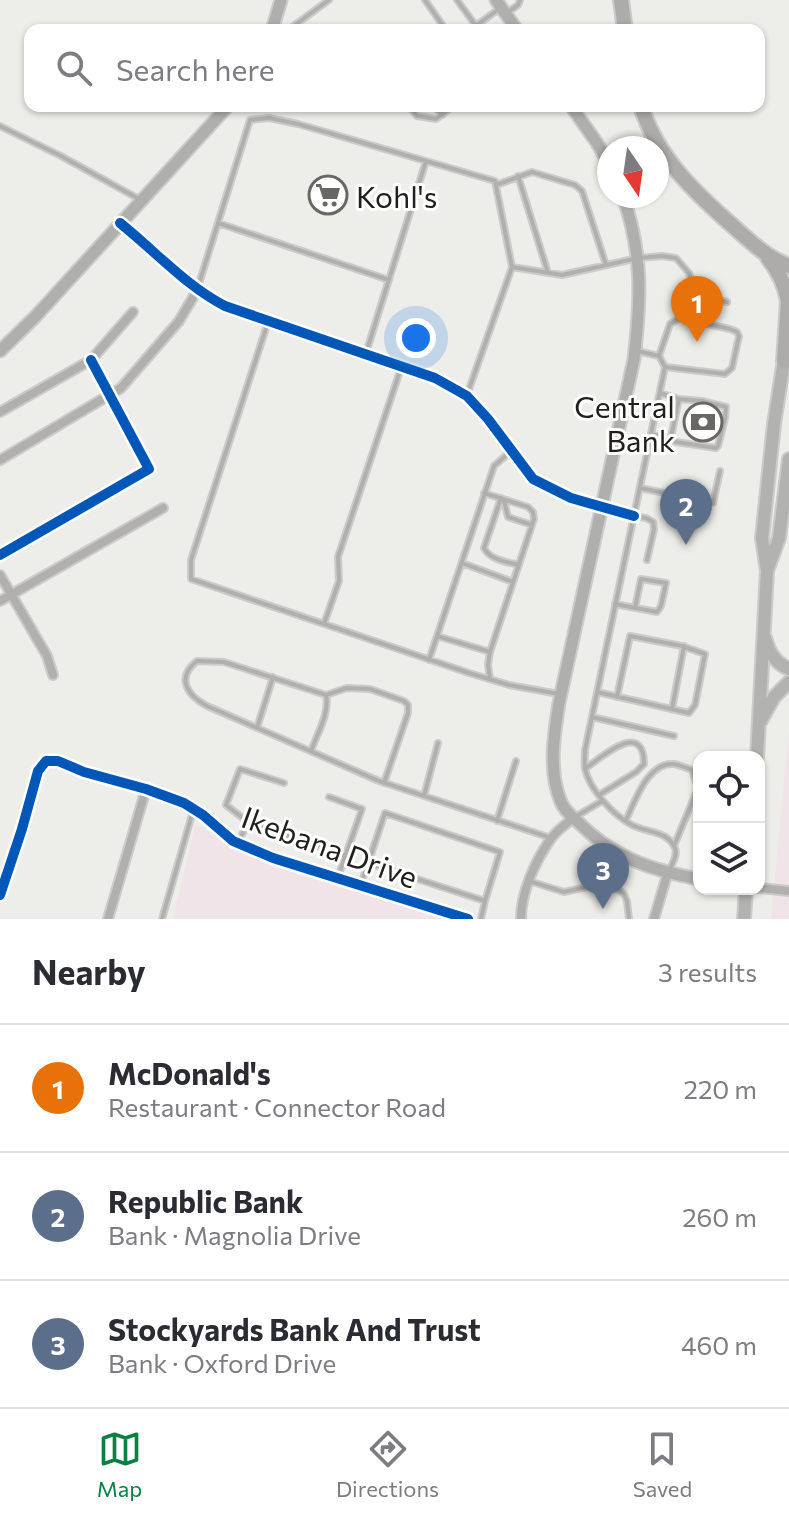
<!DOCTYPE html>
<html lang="en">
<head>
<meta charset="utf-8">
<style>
	body { margin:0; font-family:Commissioner,sans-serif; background:#f2f2f3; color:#2b2b33 }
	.controls { position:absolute; right:24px; bottom:24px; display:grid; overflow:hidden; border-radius:16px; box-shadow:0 2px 6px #0004 }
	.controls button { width:72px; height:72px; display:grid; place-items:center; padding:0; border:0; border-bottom:2px solid #e1e1e2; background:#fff; color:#2b2b33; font:40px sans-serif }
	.compass { position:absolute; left:597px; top:136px; width:72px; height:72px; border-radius:50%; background:#fff; box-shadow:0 2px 6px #0004; rotate:167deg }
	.you { position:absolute; left:416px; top:338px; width:28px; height:28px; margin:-20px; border:6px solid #fff; border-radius:50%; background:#1a73e8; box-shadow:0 0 0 12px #1a73e833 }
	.badge { display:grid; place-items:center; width:52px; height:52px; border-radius:50%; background:#0b8043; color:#fff; font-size:26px; font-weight:700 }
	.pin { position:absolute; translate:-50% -66px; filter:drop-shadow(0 2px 4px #0008) }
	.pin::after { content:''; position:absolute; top:42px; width:28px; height:24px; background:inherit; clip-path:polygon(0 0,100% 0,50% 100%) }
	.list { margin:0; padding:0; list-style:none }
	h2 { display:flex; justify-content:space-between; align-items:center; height:104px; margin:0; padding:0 32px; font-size:34px }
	h2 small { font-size:26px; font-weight:400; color:#7c7c81 }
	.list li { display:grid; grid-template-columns:52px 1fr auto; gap:24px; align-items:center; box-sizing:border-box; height:128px; padding:0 32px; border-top:2px solid #e1e1e2 }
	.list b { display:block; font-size:30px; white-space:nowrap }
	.list p { margin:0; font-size:26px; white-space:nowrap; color:#7c7c81 }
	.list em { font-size:26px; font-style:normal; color:#7c7c81 }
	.icon { flex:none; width:44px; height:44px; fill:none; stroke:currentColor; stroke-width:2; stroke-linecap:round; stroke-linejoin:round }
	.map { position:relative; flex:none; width:789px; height:919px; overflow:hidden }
	.search { position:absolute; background:#fff; box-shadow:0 2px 6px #0004; left:24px; right:24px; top:24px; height:88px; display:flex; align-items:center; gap:20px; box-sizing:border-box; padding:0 28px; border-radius:16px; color:#7c7c81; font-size:30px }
	.sheet { height:488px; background:#fff }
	nav { display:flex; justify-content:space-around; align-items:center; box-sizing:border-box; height:112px; border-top:2px solid #e1e1e2; background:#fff; font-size:22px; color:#7c7c81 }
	nav a { display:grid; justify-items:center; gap:4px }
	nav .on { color:#0b8043 }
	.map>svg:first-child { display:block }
	.commercial { fill:#f0e4e9 }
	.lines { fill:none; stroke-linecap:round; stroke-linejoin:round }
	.lane-casing { stroke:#cbcbc9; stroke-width:8 }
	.street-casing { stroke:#cbcbc9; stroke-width:12 }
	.secondary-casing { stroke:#cbcbc9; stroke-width:15 }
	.primary-casing { stroke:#cbcbc9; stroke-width:16 }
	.highway-casing { stroke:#cbcbc9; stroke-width:18 }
	.lane { stroke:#b1b0ae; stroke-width:4 }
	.street { stroke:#b1b0ae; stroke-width:8 }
	.secondary { stroke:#afafad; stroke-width:11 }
	.primary { stroke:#b2b2b0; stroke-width:12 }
	.highway { stroke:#adacaa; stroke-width:14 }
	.cycleway-casing { stroke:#fff; stroke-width:15 }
	.cycleway { stroke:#0057b8; stroke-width:10 }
	.labels { text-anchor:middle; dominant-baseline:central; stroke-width:6; stroke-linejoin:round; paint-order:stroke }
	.poi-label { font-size:30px; fill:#201f1d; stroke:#fff; text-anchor:start }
	.street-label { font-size:30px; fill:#201f1d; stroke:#fff }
</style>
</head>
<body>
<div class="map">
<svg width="789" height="919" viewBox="0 0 789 919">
	<rect width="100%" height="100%" fill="#edede9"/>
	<path class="commercial" d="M789,728v191h-18z
		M195,825l98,46 153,48h-273z"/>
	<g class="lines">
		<defs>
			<path id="lane" d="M425,0l21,30
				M457,0l22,30
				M508,12l10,-7 2,-5
				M288,30l41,-30
				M470,30l29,-21
				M409,106l8,10 19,3 17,-13
				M434,106l8,9
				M0,126l61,30 78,43
				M518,176l30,97
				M496,185l36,-13 43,13 7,6 24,74
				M218,223l171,57
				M512,267l50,8 76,-17 24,-2 14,2 13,15 7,19 6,4 25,6
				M198,287l52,-167 19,-2 29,6 197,57 17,86 -45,128
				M268,322l-77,238v19l278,94 40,12 50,9
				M637,351l22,5 6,11 -80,383c0,6 -1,13 0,19 5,21 28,46 47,56 15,8 35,5 43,23 3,7 -3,16 -6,23
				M366,353l60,-192
				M659,356l11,-32 10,-6 50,11 7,3 2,4 -7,32 -7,6 -60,-7
				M651,434l18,5 2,-2 8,-38 -19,-6
				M670,438l6,4 40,6 2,-2 7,-28 1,-11 -24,-6 -23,-2
				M640,488l73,15 7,-32
				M484,493l44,14 5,5 1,7 -44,133 -2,13 2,14
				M501,498l-17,50c6,12 23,14 35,17
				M504,501l4,16 24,8
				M634,516l12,2 7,4 1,7 -7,31
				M462,563l51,19
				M615,604l42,8 4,-6 5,-23 -25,-4 -6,29
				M324,624l15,-43 -1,-24 63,-189
				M437,636l53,16
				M429,660l65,-194 17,-15
				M597,692l92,21 6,-8 10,-51 -23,-8 -52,-10 -13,61
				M326,695l21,-7 23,1 34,12 4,4v8l-24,70
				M672,709l12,-63
				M592,717l82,19
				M257,728l16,-51
				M311,751c6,-17 19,-38 15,-56l-102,-33 -27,-1c-22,17 -9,35 10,45l172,75 172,57
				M585,769c16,-12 59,-50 59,-5l-8,8 -37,23
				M284,783l-44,-14 -14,36 22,17 98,34
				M424,796l14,-53
				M329,797l33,12 -24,68
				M575,817l27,-16
				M626,820c9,-18 21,-58 48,-56 5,1 13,4 18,6l6,18 -24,58
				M497,821l19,-60
				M238,843l10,-21
				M368,863l117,38
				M529,881l35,11 32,-7 22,4 6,5 3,7 2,18
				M361,884l24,-71 115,39 -15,49 -4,18
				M162,919l31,-108"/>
			<path id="street" d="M120,223c35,28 66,63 105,83l210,72 32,18 21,23 45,60 38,19 63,18
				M0,412l91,-52 42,-48
				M0,460l121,-72 58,-67 19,-32
				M0,555l149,-86 -58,-109
				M0,575l47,81 6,19
				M0,601l163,-93
				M759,888l30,3
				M0,895l22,-66 16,-58 8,-10h12l26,11 62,17 38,14 19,12 30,26 40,17 195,61
				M108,919l38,-130
				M521,919c0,-27 14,-57 29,-79 5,-8 15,-15 23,-22
				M654,919l14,-47"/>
			<path id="secondary" d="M496,0l21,30
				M272,30l9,-30
				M571,106l26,37 12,21
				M623,196c20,59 18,102 11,163l-75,344c-5,32 -11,68 2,99 3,8 10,14 16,19 35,36 73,49 122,58
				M0,351l35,-34 193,-211"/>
			<path id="primary" d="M768,568l11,-30 10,-79
				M765,638c4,14 10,25 24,31
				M760,722l14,-25 15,-15
				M757,757l10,-186 -5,-33 12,-114 11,-70
				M744,919l2,-30"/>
			<path id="highway" d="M621,0l4,30
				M641,106c16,51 53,86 93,121 17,15 33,31 55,39
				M768,258c10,12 17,27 20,43l-4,60"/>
		</defs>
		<use href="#lane" class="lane-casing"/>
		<use href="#street" class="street-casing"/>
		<use href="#secondary" class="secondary-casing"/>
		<use href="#primary" class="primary-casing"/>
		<use href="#highway" class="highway-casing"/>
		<use href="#lane" class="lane"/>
		<use href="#street" class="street"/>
		<use href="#secondary" class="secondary"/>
		<use href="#primary" class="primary"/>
		<use href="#highway" class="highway"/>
		<defs>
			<path id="cycleway" d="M120,223c35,28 66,63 105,83l210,72 32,18 21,23 45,60 38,19 63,18
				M0,555l149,-86 -58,-109
				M0,895l22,-66 16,-58 8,-10h12l26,11 62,17 38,14 19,12 30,26 40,17 195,61"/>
		</defs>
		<use href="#cycleway" class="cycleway-casing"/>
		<use href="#cycleway" class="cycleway"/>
	</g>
	<defs>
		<symbol id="supermarket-ring" viewBox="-11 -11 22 22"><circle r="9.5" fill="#fff" stroke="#686764" stroke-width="1.5"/><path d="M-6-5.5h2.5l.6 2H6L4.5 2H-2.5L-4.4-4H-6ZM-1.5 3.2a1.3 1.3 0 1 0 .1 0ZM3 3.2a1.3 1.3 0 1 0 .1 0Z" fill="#686764"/></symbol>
		<symbol id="bank-ring" viewBox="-11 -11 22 22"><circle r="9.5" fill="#fff" stroke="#686764" stroke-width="1.5"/><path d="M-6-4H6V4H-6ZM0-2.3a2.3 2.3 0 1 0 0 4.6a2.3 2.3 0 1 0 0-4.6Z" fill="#686764"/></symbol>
	</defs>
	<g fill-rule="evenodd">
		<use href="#supermarket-ring" x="306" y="173" width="44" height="44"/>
		<use href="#bank-ring" x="681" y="400" width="44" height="44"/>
	</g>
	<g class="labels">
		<g class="poi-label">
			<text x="356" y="195">Kohl's</text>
			<text x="675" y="405" text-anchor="end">Central<tspan x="675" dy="34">Bank</tspan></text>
		</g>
		<g class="street-label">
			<text transform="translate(330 846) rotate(20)">Ikebana Drive</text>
		</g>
	</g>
</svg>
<div class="controls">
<button><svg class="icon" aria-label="locate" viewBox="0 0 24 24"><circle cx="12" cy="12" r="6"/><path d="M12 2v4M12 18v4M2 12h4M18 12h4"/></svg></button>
<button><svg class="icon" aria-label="layers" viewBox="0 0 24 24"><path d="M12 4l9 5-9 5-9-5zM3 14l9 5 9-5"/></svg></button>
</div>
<svg class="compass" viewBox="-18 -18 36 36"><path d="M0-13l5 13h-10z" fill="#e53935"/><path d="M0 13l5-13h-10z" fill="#7c7c81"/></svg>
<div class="you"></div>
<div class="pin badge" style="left:697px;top:342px;background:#e8710a">1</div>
<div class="pin badge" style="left:686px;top:545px;background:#5c6f8a">2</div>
<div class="pin badge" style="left:603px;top:909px;background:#5c6f8a">3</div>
<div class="search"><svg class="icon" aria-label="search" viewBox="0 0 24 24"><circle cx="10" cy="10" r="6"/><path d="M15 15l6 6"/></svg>Search here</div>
</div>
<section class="sheet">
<h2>Nearby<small>3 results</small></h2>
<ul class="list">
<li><span class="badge" style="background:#e8710a">1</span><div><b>McDonald's</b><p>Restaurant · Connector Road</p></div><em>220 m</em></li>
<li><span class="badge" style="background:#5c6f8a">2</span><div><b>Republic Bank</b><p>Bank · Magnolia Drive</p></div><em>260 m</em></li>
<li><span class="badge" style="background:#5c6f8a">3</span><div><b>Stockyards Bank And Trust</b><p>Bank · Oxford Drive</p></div><em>460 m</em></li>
</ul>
</section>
<nav>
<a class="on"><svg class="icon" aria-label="map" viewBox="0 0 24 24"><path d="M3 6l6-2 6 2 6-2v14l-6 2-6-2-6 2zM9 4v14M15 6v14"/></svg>Map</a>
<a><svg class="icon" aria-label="directions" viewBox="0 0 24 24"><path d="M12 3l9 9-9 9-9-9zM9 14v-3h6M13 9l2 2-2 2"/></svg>Directions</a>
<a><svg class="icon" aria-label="saved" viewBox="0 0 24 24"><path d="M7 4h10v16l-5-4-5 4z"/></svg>Saved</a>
</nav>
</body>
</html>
